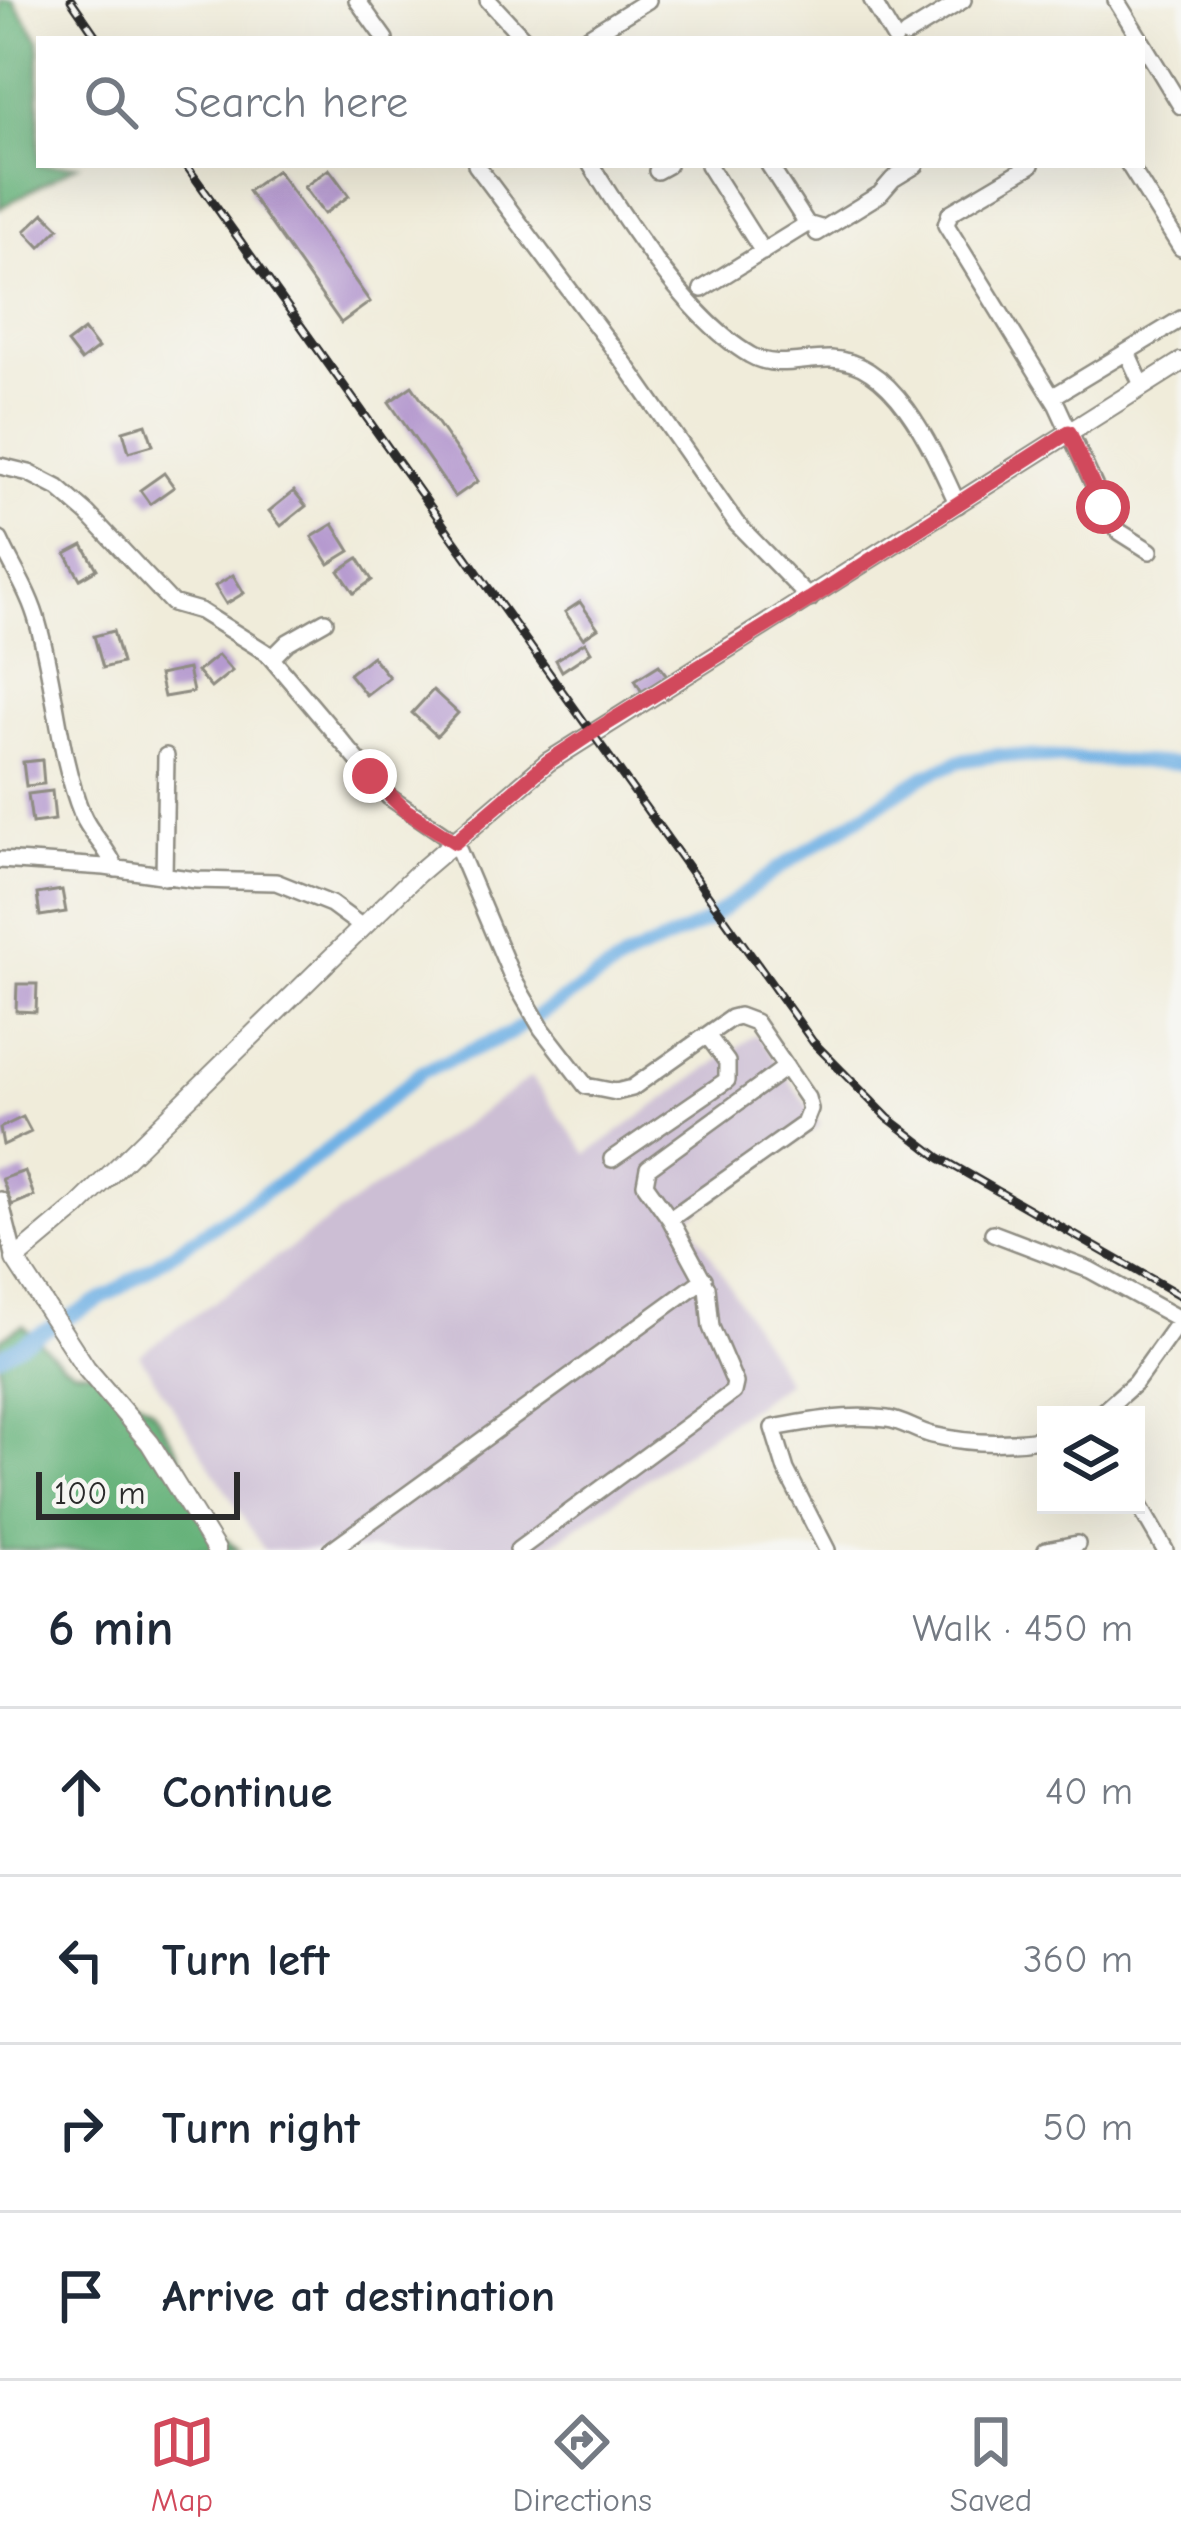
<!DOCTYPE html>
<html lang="en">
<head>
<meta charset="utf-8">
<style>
	body { margin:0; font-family:"Comic Neue",sans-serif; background:#f2f2f3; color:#1f2937 }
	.controls { position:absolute; right:36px; bottom:36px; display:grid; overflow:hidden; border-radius:0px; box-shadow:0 12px 48px #0002 }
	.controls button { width:108px; height:108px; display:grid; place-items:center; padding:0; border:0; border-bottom:3px solid #e0e1e3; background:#fff; color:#1f2937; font:60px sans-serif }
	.scale { position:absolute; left:36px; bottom:30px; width:204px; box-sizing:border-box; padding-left:12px; border:6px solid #2b2b2b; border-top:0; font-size:33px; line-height:42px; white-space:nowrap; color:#2b2b2b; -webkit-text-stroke:9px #f6f6f2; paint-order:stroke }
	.stop { position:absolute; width:36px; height:36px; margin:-27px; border:9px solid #d1495b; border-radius:50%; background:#fff }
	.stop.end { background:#d1495b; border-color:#fff; box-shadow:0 3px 12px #0008 }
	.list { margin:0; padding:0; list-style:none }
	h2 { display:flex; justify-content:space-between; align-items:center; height:156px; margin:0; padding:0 48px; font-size:51px }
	h2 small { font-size:39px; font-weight:400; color:#747a83 }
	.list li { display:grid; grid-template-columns:78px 1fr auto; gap:36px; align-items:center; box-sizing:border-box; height:168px; padding:0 48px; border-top:3px solid #e0e1e3 }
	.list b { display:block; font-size:45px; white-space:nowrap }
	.list em { font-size:39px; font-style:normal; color:#747a83 }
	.icon { flex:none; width:66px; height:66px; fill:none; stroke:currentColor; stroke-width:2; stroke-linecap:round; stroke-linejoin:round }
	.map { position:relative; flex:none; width:1181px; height:1550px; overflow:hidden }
	.search { position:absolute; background:#fff; box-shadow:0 12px 48px #0002; left:36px; right:36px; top:36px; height:132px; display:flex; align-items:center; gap:30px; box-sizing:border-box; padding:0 42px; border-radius:0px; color:#747a83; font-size:45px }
	.sheet { height:828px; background:#fff }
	nav { display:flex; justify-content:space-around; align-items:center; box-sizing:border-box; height:168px; border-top:3px solid #e0e1e3; background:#fff; font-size:33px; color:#747a83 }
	nav a { display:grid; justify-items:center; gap:6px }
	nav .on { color:#d1495b }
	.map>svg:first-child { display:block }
	.industrial { fill:#ccbed4 }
	.forest { fill:#66b27a; stroke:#486e52; stroke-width:3 }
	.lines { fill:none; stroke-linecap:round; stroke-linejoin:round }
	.canal { stroke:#71b1e4; stroke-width:14 }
	.building { fill:#b59acf }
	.minor-casing { stroke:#8e8c82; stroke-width:20 }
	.major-casing { stroke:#8e8c82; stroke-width:22 }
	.minor { stroke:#fff; stroke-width:15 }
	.major { stroke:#fff; stroke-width:18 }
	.rail-casing { stroke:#2b2b2b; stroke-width:9 }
	.rail { stroke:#f6f6f2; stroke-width:4.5; stroke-dasharray:14; stroke-linecap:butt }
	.route { stroke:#d1495b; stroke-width:15 }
</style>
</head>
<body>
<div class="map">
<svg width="1181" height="1550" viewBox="0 0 1181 1550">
	<rect width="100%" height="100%" fill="#f6f6f2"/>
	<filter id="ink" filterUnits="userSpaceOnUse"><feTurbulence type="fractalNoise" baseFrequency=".00833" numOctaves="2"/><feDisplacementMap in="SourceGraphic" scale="24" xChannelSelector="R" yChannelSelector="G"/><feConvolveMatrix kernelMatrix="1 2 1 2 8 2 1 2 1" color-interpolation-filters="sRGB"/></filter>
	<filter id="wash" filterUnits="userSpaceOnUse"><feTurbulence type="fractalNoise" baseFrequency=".004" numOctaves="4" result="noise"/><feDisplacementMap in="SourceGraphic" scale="48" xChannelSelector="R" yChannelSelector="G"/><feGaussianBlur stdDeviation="2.7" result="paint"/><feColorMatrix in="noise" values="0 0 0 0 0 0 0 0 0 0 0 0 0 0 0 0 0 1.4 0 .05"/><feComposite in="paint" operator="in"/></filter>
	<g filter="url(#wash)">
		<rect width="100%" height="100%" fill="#f0ecda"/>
		<path class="industrial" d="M756,1034l65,91 -132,93 98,164 -244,168h-279l-125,-195 392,-278 56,77z"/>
		<path class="forest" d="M0,0h13l26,40v125h38l-77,43z
			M23,1325l38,38 13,7 23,1 55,38 26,41 23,55 18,28 20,17h-239v-211z"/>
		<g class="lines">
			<path class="canal" d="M0,1356l112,-63 206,-136 104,-85 87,-38 121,-77 76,-35 73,-54 145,-92 36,-15 38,-6 183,9"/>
		</g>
		<g id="blocks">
			<path class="building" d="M329,169l20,27 -25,18 -20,-27z
				M277,170l93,132 -29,21 -93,-132z
				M44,213l15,15 -19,19 -15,-16z
				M84,330l14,18 -17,13 -14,-18z
				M412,386l66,95 -23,16 -66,-95z
				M146,424l7,21 -24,7 -6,-21z
				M164,473l10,14 -24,17 -10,-14z
				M294,491l12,15 -25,20 -12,-15z
				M333,524l17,27 -21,13 -17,-27z
				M83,545l14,24 -17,10 -14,-25z
				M358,558l14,22 -18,13 -15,-22z
				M233,575l11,18 -18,11 -11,-18z
				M580,602l18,26 -15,10 -18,-26z
				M113,631l9,32 -19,5 -9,-32z
				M585,642l6,10 -29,19 -6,-11z
				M218,655l14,16 -21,17 -14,-16z
				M372,656l17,21 -23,18 -17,-21z
				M659,665l9,12 -25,17 -8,-14z
				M188,669l5,23 -29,5 -5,-22z
				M433,690l25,23 -21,23 -25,-23z
				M42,760l2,24 -18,2 -3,-24z
				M52,791l3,29 -23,3 -4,-29z
				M62,890l4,22 -26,4 -3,-22z
				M17,984h20l-1,28 -20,-1z
				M23,1117l8,15 -28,13 -3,-17z
				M25,1171l9,25 -22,9 -10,-26z"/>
		</g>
	</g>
	<g filter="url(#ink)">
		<use href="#blocks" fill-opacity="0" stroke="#8e8c82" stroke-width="3"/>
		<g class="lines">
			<defs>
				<path id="minor" d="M357,0l28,39
					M488,0l36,39
					M872,0l23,39
					M1116,0l24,39
					M906,35l57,-35
					M585,39l63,-39
					M1142,42l39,64
					M476,165l149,199 111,159 74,76
					M591,165c35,57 101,157 159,190 25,15 54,3 81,4 65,2 104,96 127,146
					M708,165l55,87
					M769,165l38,59
					M1031,165l-81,48 -4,12 111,180 53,115 10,12 30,19
					M1129,165l52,83
					M657,171l11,-6
					M817,233l63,-39 13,-15 23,-14
					M702,289l105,-65 17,5
					M1127,352l15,33
					M1052,397l129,-78
					M0,466l29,7 29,15 30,26 84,89 28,8 67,42 122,144 66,45 58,137 29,50 44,57 30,6 16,-4 99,-70 8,-2 16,6 52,76 3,11 -6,15 -134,95 37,68 4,40 24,56 -2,9 -215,158
					M0,540c13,29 30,53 38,84 18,62 20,130 44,190 8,20 26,34 34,55
					M272,658l16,-16 37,-21
					M0,860l105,7 91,13 80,2 55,22 30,22
					M164,877l2,-121
					M612,1159l115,-79v-18l-20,-27
					M0,1200l15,59
					M670,1219l-25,-35 3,-16 138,-101
					M993,1233l97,37 91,50
					M1099,1415l36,-32 45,-63
					M1136,1500l29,50
					M331,1550l373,-271
					M827,1550l-41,-80 -13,-42c37,-7 76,-14 114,-9 16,2 29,12 45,16 38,9 75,10 114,3
					M1046,1550l31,-6"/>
				<path id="major" d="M216,1550l-66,-107 -64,-75 -71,-109 62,-52 340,-333 131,-112 633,-400"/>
			</defs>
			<use href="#minor" class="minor-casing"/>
			<use href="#major" class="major-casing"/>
			<use href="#minor" class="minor"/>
			<use href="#major" class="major"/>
			<defs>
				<path id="rail" d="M71,0l27,39
					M186,165l627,877 75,76 52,40 241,138"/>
			</defs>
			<use href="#rail" class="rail-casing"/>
			<use href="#rail" class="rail"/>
		</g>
	</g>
	<g class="lines" filter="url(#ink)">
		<path class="route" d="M370,776l35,34 50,32 93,-80 45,-30 217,-133 259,-167 34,75"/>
	</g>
</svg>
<div class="controls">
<button><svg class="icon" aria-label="layers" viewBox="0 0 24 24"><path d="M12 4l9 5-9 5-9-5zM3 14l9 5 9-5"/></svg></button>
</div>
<div class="scale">100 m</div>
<div class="stop" style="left:1103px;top:507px"></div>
<div class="stop end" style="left:370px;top:776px"></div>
<div class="search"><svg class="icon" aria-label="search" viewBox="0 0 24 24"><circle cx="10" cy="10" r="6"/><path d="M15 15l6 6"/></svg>Search here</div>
</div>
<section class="sheet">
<h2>6 min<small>Walk · 450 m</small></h2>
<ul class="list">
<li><svg class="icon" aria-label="ahead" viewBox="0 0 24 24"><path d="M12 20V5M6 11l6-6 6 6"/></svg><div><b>Continue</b></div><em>40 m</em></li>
<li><svg class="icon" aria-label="left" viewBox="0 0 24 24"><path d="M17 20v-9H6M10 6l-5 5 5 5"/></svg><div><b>Turn left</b></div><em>360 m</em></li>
<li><svg class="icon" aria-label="right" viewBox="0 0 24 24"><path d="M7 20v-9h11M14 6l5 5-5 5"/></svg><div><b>Turn right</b></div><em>50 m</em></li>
<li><svg class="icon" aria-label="arrive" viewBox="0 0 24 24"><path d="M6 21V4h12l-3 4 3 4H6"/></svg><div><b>Arrive at destination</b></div></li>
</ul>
</section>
<nav>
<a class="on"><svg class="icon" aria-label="map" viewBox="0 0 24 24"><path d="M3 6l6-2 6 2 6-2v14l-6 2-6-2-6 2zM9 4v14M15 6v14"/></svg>Map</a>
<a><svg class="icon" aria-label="directions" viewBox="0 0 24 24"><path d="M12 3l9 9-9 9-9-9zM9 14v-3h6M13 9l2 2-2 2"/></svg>Directions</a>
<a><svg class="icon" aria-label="saved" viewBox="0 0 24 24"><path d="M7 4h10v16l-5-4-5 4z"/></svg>Saved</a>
</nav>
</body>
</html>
